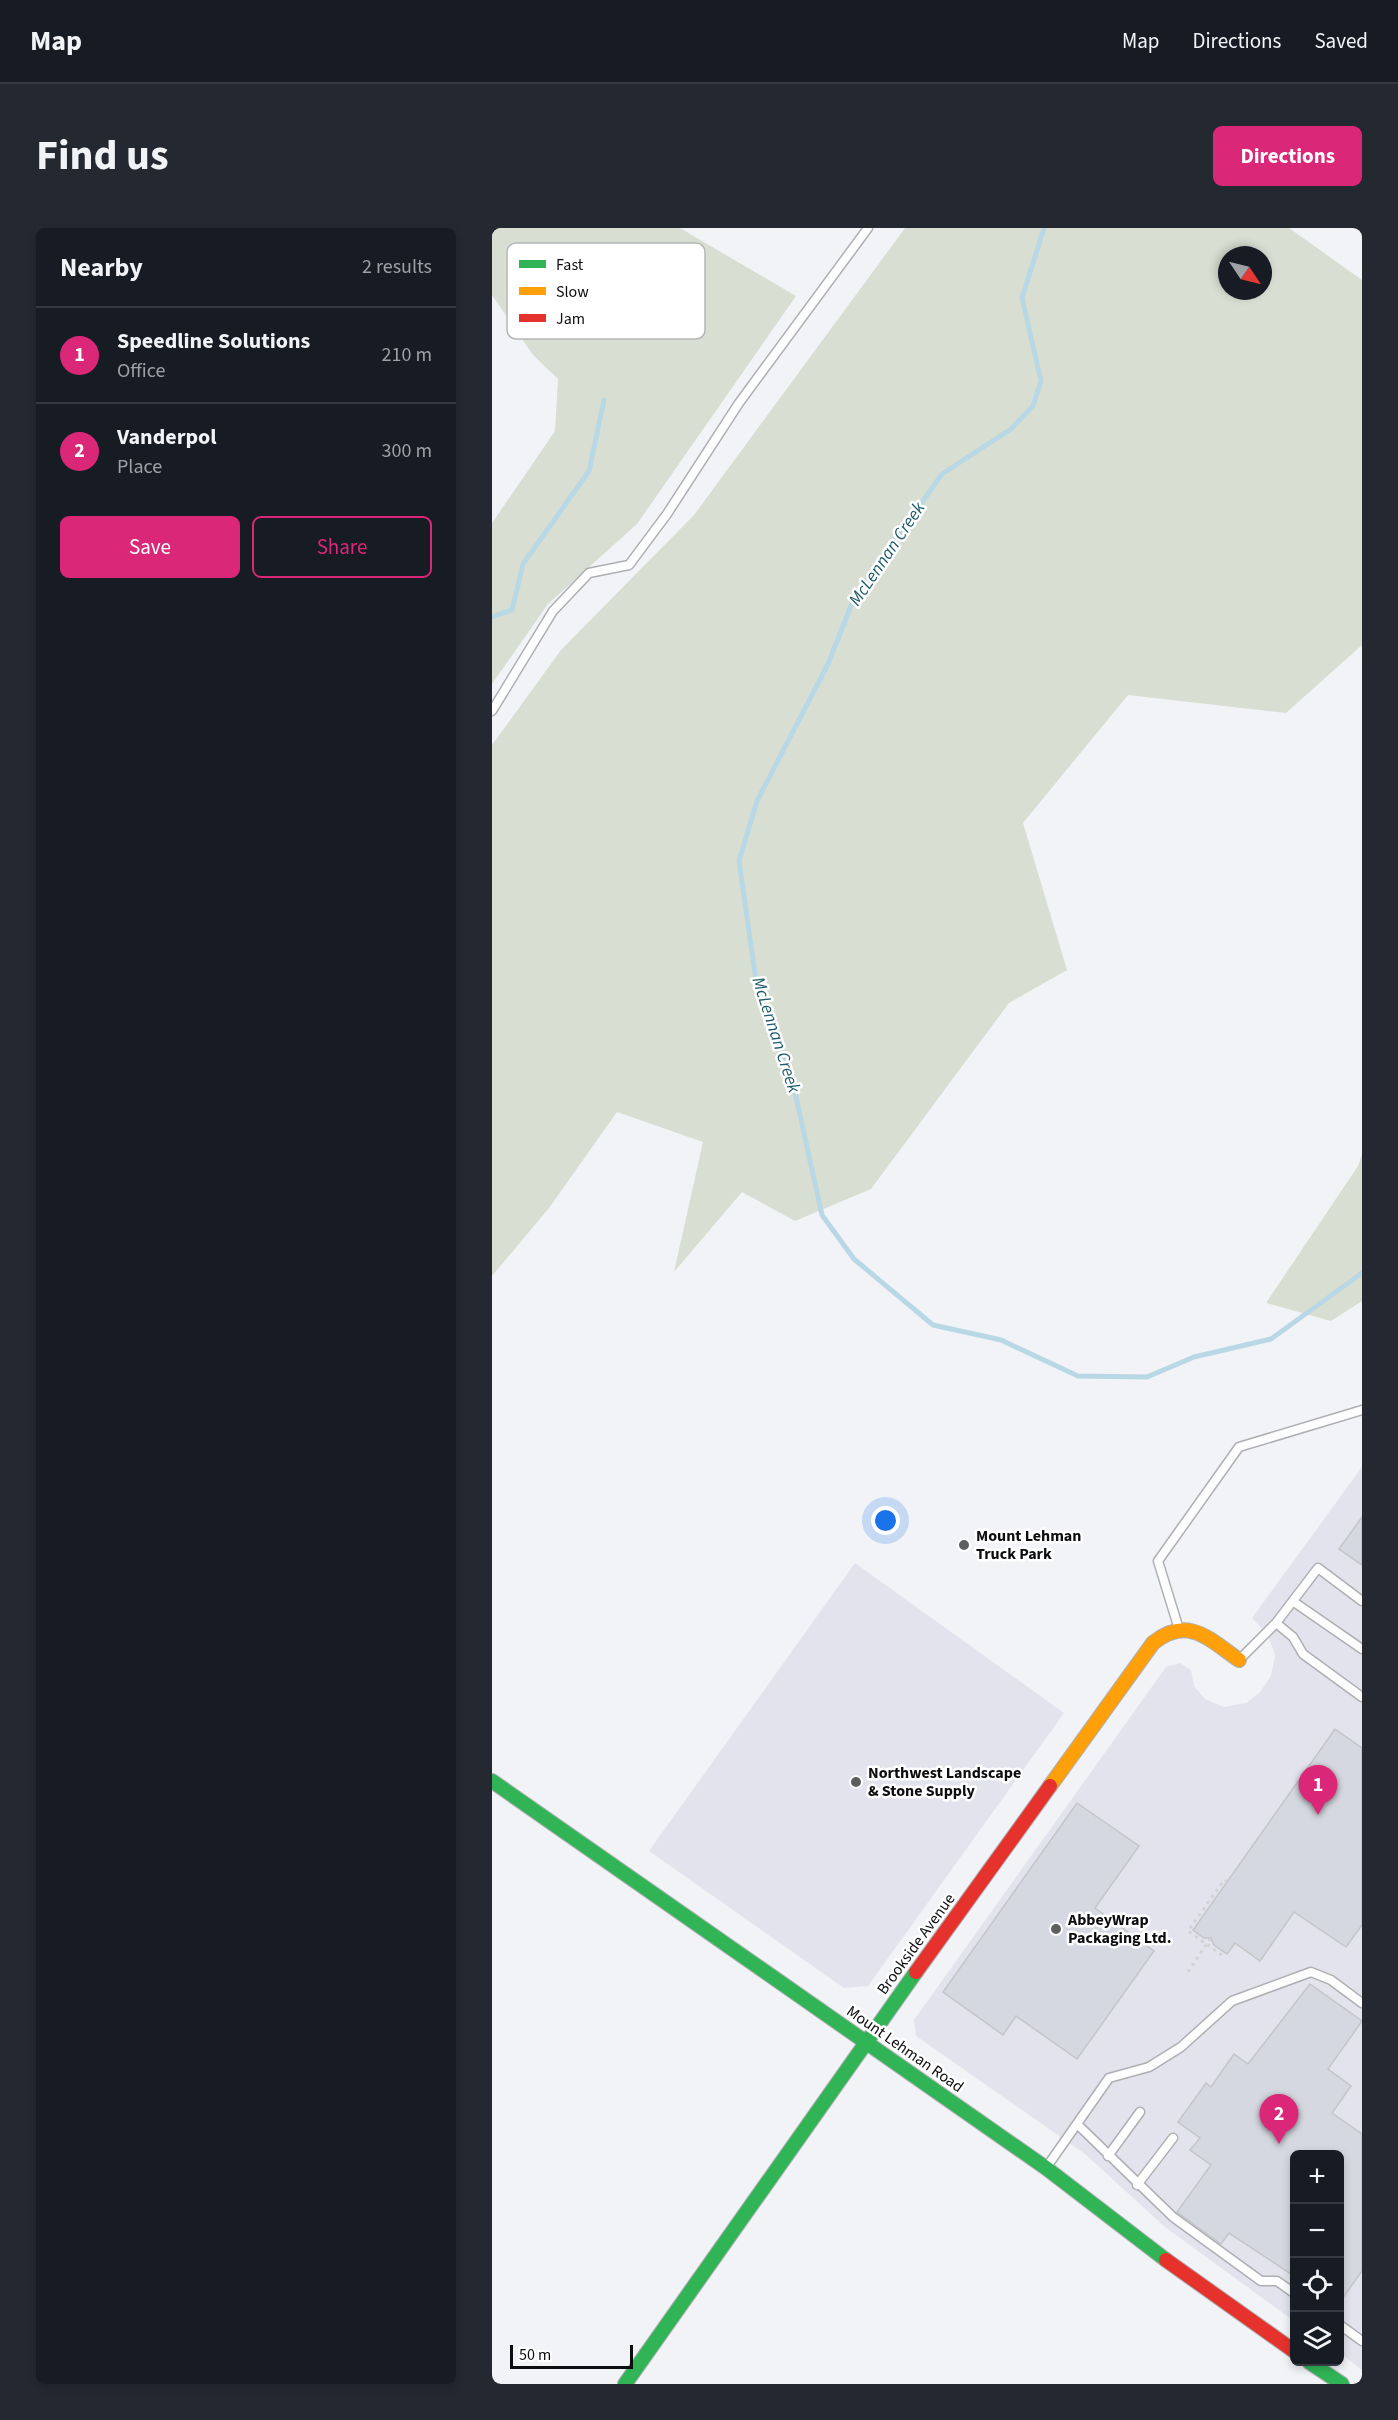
<!DOCTYPE html>
<html lang="en">
<head>
<meta charset="utf-8">
<style>
	body { margin:0; font-family:"Source Sans 3",sans-serif; background:#242831; color:#f1f3f6 }
	.controls { position:absolute; right:18px; bottom:18px; display:grid; overflow:hidden; border-radius:9px; box-shadow:0 3px 9px #0003 }
	.controls button { width:54px; height:54px; display:grid; place-items:center; padding:0; border:0; border-bottom:2px solid #363941; background:#171b24; color:#f1f3f6; font:30px sans-serif }
	.compass { position:absolute; left:726px; top:18px; width:54px; height:54px; border-radius:50%; background:#171b24; box-shadow:0 3px 9px #0003; rotate:125deg }
	.scale { position:absolute; left:18px; bottom:15px; width:123px; box-sizing:border-box; padding-left:6px; border:3px solid #0d0d0f; border-top:0; font-size:16px; line-height:21px; white-space:nowrap; color:#0d0d0f; -webkit-text-stroke:4px #fff; paint-order:stroke }
	.you { position:absolute; left:394px; top:1293px; width:21px; height:21px; margin:-15px; border:4px solid #fff; border-radius:50%; background:#1a73e8; box-shadow:0 0 0 9px #1a73e833 }
	.badge { display:grid; place-items:center; width:39px; height:39px; border-radius:50%; background:#db2777; color:#fff; font-size:20px; font-weight:700 }
	.pin { position:absolute; translate:-50% -50px; filter:drop-shadow(0 2px 3px #0008) }
	.pin::after { content:''; position:absolute; top:32px; width:21px; height:18px; background:inherit; clip-path:polygon(0 0,100% 0,50% 100%) }
	.list { margin:0; padding:0; list-style:none }
	h2 { display:flex; justify-content:space-between; align-items:center; height:78px; margin:0; padding:0 24px; font-size:26px }
	h2 small { font-size:20px; font-weight:400; color:#9ea1a6 }
	.list li { display:grid; grid-template-columns:39px 1fr auto; gap:18px; align-items:center; box-sizing:border-box; height:96px; padding:0 24px; border-top:2px solid #363941 }
	.list b { display:block; font-size:22px; white-space:nowrap }
	.list p { margin:0; font-size:20px; white-space:nowrap; color:#9ea1a6 }
	.list em { font-size:20px; font-style:normal; color:#9ea1a6 }
	.actions { display:flex; gap:12px; padding:18px 24px }
	.actions a { flex:1; padding:14px 0; border:2px solid #db2777; border-radius:9px; text-align:center; font-size:21px; color:#db2777 }
	.actions .main { background:#db2777; color:#fff }
	.icon { flex:none; width:33px; height:33px; fill:none; stroke:currentColor; stroke-width:2; stroke-linecap:round; stroke-linejoin:round }
	.map { position:relative; flex:none; width:870px; height:2156px; overflow:hidden; border-radius:9px }
	header { display:flex; align-items:center; gap:36px; box-sizing:border-box; height:84px; padding:0 30px; background:#171b24; border-bottom:2px solid #363941 }
	header strong { font-size:28px }
	nav { display:flex; gap:33px; margin-inline-start:auto; font-size:21px }
	.intro { display:flex; align-items:center; justify-content:space-between; box-sizing:border-box; height:144px; padding:0 36px }
	h1 { margin:0; font-size:42px }
	.button { padding:15px 27px; border-radius:9px; background:#db2777; color:#fff; font-size:21px; font-weight:700 }
	main { display:flex; gap:36px; padding:0 36px }
	aside { flex:1; background:#171b24; border-radius:9px; box-shadow:0 3px 9px #0003 }
	.map>svg:first-child { display:block }
	.built { fill:#e2e3ed }
	.green { fill:#d8dfd2; fill-rule:evenodd }
	.lines { fill:none; stroke-linecap:round; stroke-linejoin:round }
	.stream { stroke:#b8d8e5; stroke-width:5 }
	.building { fill:#d6d8e1; stroke:#c4c5c8; stroke-width:1.5 }
	.lane-casing { stroke:#aeafb2; stroke-width:11 }
	.fast-casing { stroke:#aeafb2; stroke-width:16 }
	.slow-casing { stroke:#aeafb2; stroke-width:16 }
	.jam-casing { stroke:#aeafb2; stroke-width:16 }
	.path { stroke:#d2d2d3; stroke-width:3; stroke-dasharray:3 4.5; stroke-linecap:butt }
	.lane { stroke:#fdfdfe; stroke-width:8 }
	.fast { stroke:#30b455; stroke-width:14 }
	.slow { stroke:#ff9f0a; stroke-width:14 }
	.jam { stroke:#e5322d; stroke-width:14 }
	.poi-dot { fill:#5d5e60; stroke:#fff; stroke-width:2 }
	.labels { text-anchor:middle; dominant-baseline:central; stroke-width:5; stroke-linejoin:round; paint-order:stroke }
	.poi-label { font-size:16px; font-weight:bold; fill:#0d0d0f; stroke:#fff; text-anchor:start }
	.street-label { font-size:16px; fill:#0d0d0f; stroke:#fff }
	.water-label { font-size:18px; font-style:italic; fill:#1d596b; stroke:#fff }
	.key { fill:#fff; stroke:#b6b6b7; stroke-width:1.5 }
	.key-label { font-size:16px; fill:#0d0d0f }
</style>
</head>
<body>
<header>
<strong>Map</strong>
<nav><a>Map</a><a>Directions</a><a>Saved</a></nav>
</header>
<div class="intro"><h1>Find us</h1><a class="button">Directions</a></div>
<main>
<aside>
<h2>Nearby<small>2 results</small></h2>
<ul class="list">
<li><span class="badge">1</span><div><b>Speedline Solutions</b><p>Office</p></div><em>210 m</em></li>
<li><span class="badge">2</span><div><b>Vanderpol</b><p>Place</p></div><em>300 m</em></li>
</ul>
<div class="actions"><a class="main">Save</a><a>Share</a></div>
</aside>
<div class="map">
<svg width="870" height="2156" viewBox="0 0 870 2156">
	<rect width="100%" height="100%" fill="#f2f3f7"/>
	<path class="built" d="M870,1239v903l-22,-17v-199h-46v167l-129,-94 -80,-73 -169,-118 -2,-16 252,-353 14,-4 11,7 3,16 11,13 19,8 22,-4 14,-11 11,-16 4,-21 -7,-20 -16,-17z
		M363,1335l209,150 -196,273 -24,2 -195,-137z"/>
	<path class="green" d="M0,0h188l116,68 -159,228 -89,80 -56,80v-161l63,-92 3,-52 -25,-24 -41,-60z
		M413,0h384l73,52v365l-76,68 -158,-18 -105,128 44,147 -58,33 -138,186 -76,32 -53,-29 -68,80 29,-130 -86,-30 -68,96 -57,68v-531l69,-95 133,-135zM735,27h36v36h-36z
		M870,926v147l-31,20 -65,-18 92,-137z"/>
	<g class="lines">
		<path class="stream" d="M552,0l-22,70 19,83 -8,25 -22,23 -69,45 -88,124 -26,66 -71,137 -18,60 17,120 36,98 30,136 32,44 79,66 68,15 77,36 69,1 47,-20 77,-18 91,-66
			M0,389l20,-7 11,-46 66,-93 15,-71"/>
	</g>
	<path class="building" d="M870,1289v48l-23,-16z
		M843,1501l27,19v177l-16,22 -52,-35 -34,49 -25,-18 -8,11 -13,-9 -3,-7h-7l-11,-8z
		M585,1575l62,43 -44,62 59,43 -77,108 -61,-43 -13,19 -60,-43z
		M818,1756l52,37 -34,48 23,17 -19,27 30,21v137l-22,31v-148h-46v122l-65,-43 -8,11 -44,-32 34,-47 -21,-15 10,-12 -22,-16 28,-39 5,4 23,-33 14,10z"/>
	<g class="lines">
		<defs>
			<path id="lane" d="M0,483l61,-100 36,-38 40,-8 38,-51 72,-111 129,-175
				M802,1374l68,47
				M784,1395l17,14 10,17 59,43
				M686,1398l-20,-65 81,-114 123,-37
				M747,1432l37,-37 42,-55 44,33
				M585,1896l96,93 88,64h16l17,12
				M616,1928l32,-44
				M554,1940l63,-90 40,-11 32,-20 51,-46 79,-29 20,8 31,23
				M645,1957l36,-47
				M848,2097l22,16"/>
			<path id="fast" d="M0,1553l554,387 120,92
				M817,2134l33,22
				M133,2156l291,-412"/>
			<path id="slow" d="M558,1558l103,-143c35,-28 56,-4 86,17"/>
			<path id="jam" d="M424,1744l134,-186
				M674,2032l128,91"/>
		</defs>
		<use href="#lane" class="lane-casing"/>
		<use href="#fast" class="fast-casing"/>
		<use href="#slow" class="slow-casing"/>
		<use href="#jam" class="jam-casing"/>
		<path class="path" d="M730,1727l-34,-24 36,-51 3,2
			M696,1744l22,-33"/>
		<use href="#lane" class="lane"/>
		<use href="#fast" class="fast"/>
		<use href="#slow" class="slow"/>
		<use href="#jam" class="jam"/>
	</g>
	<g class="poi-dot">
		<circle cx="472" cy="1317" r="6"/>
		<circle cx="364" cy="1554" r="6"/>
		<circle cx="564" cy="1701" r="6"/>
	</g>
	<g class="labels">
		<g class="poi-label">
			<text x="484" y="1308">Mount Lehman<tspan x="484" dy="18">Truck Park</tspan></text>
			<text x="376" y="1545">Northwest Landscape<tspan x="376" dy="18">&amp; Stone Supply</tspan></text>
			<text x="576" y="1692">AbbeyWrap<tspan x="576" dy="18">Packaging Ltd.</tspan></text>
		</g>
		<g class="street-label">
			<text transform="translate(424 1716) rotate(-54)">Brookside Avenue</text>
			<text transform="translate(413 1821) rotate(35)">Mount Lehman Road</text>
		</g>
		<g class="water-label">
			<text transform="translate(395 326) rotate(-56)">McLennan Creek</text>
			<text transform="translate(284 807) rotate(72)">McLennan Creek</text>
		</g>
	</g>
	<rect x="15" y="15" width="198" height="96" rx="9" class="key"/>
	<rect x="27" y="32" width="27" height="8" fill="#30b455"/>
	<rect x="27" y="59" width="27" height="8" fill="#ff9f0a"/>
	<rect x="27" y="86" width="27" height="8" fill="#e5322d"/>
	<g class="key-label">
		<text x="64" y="42">Fast</text>
		<text x="64" y="69">Slow</text>
		<text x="64" y="96">Jam</text>
	</g>
</svg>
<div class="controls">
<button>+</button>
<button>−</button>
<button><svg class="icon" aria-label="locate" viewBox="0 0 24 24"><circle cx="12" cy="12" r="6"/><path d="M12 2v4M12 18v4M2 12h4M18 12h4"/></svg></button>
<button><svg class="icon" aria-label="layers" viewBox="0 0 24 24"><path d="M12 4l9 5-9 5-9-5zM3 14l9 5 9-5"/></svg></button>
</div>
<svg class="compass" viewBox="-18 -18 36 36"><path d="M0-13l5 13h-10z" fill="#e53935"/><path d="M0 13l5-13h-10z" fill="#9ea1a6"/></svg>
<div class="scale">50 m</div>
<div class="you"></div>
<div class="pin badge" style="left:826px;top:1587px">1</div>
<div class="pin badge" style="left:787px;top:1916px">2</div>
</div>
</main>
</body>
</html>
